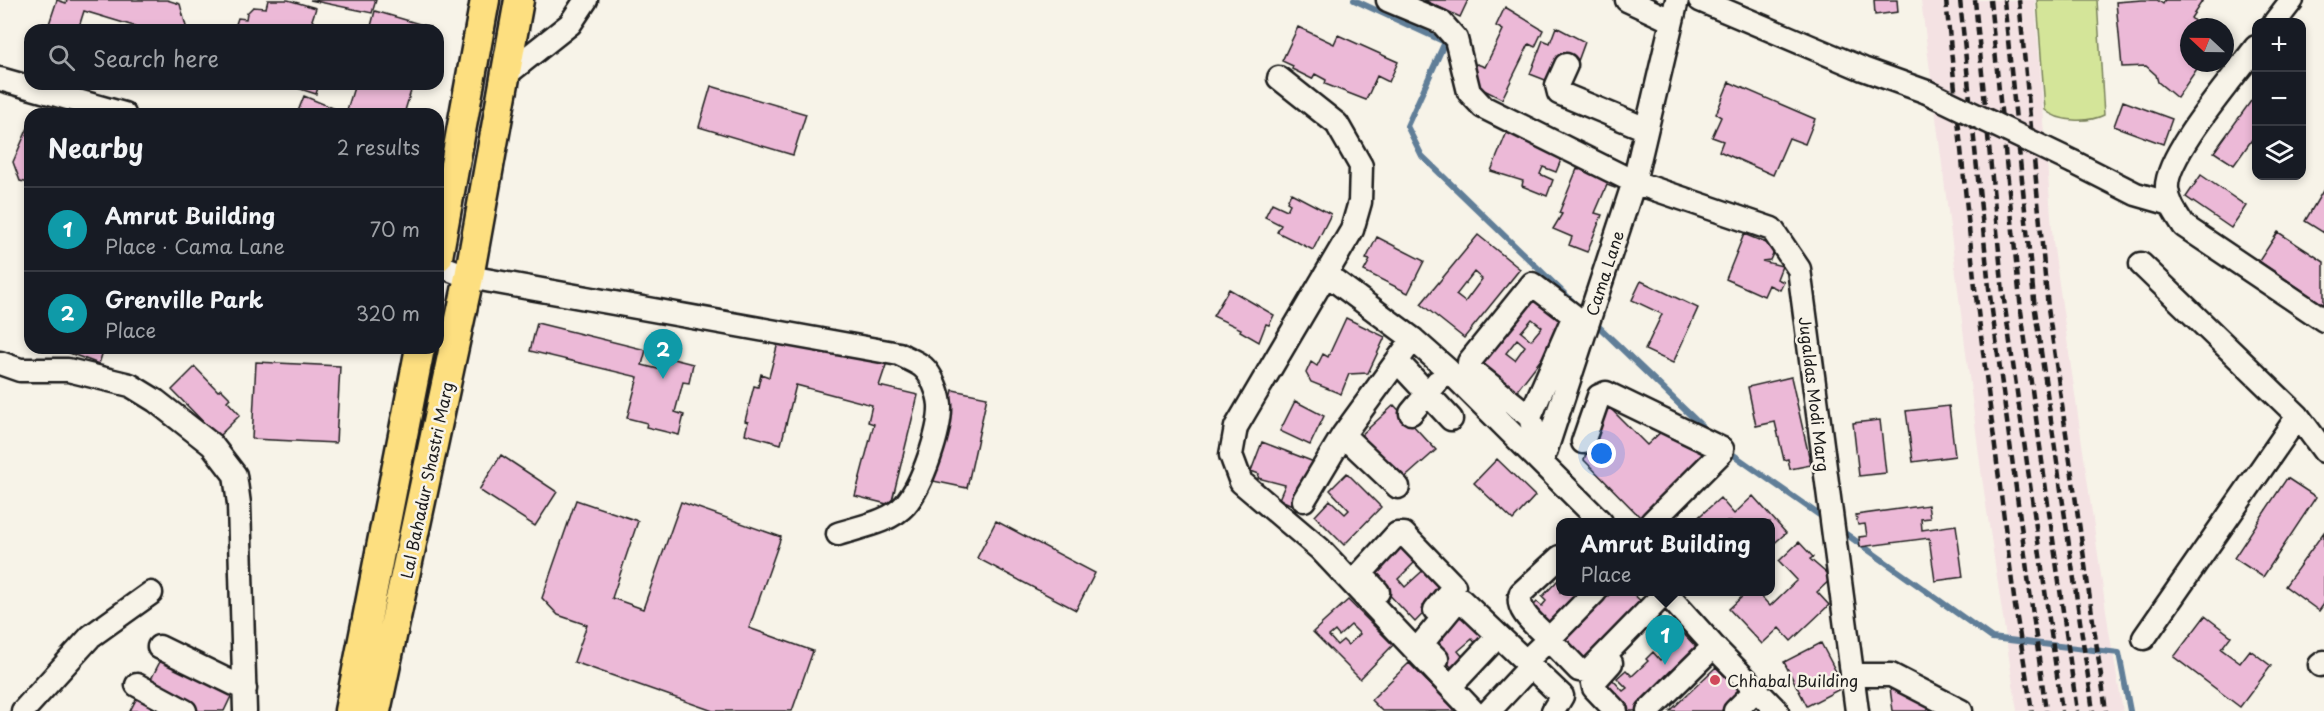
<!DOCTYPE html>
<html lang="en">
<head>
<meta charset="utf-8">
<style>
	body { margin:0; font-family:"Playpen Sans",sans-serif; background:#20242c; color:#f1f3f6 }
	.controls { position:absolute; right:18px; top:18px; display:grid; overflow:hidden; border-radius:12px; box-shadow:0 3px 9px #0003 }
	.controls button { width:54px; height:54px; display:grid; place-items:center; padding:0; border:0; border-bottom:2px solid #363941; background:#171b24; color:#f1f3f6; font:30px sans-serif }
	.compass { position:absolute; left:2180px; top:18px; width:54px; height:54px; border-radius:50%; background:#171b24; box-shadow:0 3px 9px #0003; rotate:292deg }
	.you { position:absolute; left:1602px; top:454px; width:21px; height:21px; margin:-15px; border:4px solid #fff; border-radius:50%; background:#1a73e8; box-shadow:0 0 0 9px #1a73e833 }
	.badge { display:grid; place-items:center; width:39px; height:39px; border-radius:50%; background:#d1495b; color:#fff; font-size:20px; font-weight:700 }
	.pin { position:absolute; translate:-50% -50px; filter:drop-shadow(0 2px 3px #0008) }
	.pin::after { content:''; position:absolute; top:32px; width:21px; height:18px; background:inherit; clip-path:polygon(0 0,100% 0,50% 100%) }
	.popup { position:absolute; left:1556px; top:518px; width:219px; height:78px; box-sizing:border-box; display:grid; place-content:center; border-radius:12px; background:#171b24; filter:drop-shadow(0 2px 4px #0005); font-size:20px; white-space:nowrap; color:#9ea1a6 }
	.popup b { font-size:22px; color:#f1f3f6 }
	.popup::after { content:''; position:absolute; left:50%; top:100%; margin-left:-12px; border:12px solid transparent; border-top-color:#171b24 }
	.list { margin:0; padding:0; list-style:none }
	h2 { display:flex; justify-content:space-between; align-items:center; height:78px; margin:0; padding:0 24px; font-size:26px }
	h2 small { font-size:20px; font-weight:400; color:#9ea1a6 }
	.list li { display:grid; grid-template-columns:39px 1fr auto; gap:18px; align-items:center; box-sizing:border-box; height:84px; padding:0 24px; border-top:2px solid #363941 }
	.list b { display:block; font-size:22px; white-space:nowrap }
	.list p { margin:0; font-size:20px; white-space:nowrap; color:#9ea1a6 }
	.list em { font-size:20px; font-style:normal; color:#9ea1a6 }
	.icon { flex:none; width:33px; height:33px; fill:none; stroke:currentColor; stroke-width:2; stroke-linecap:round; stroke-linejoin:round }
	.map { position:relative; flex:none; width:2324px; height:711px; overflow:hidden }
	.search { position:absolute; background:#171b24; box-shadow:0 3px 9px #0003; left:24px; top:24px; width:420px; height:66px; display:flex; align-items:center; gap:15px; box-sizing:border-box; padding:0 21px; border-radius:18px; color:#9ea1a6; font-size:22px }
	.panel { position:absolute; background:#171b24; box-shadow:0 3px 9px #0003; left:24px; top:108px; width:420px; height:246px; border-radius:18px }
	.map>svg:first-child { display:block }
	.built { fill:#f4e2e3 }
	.green { fill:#d4e599; stroke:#78805a; stroke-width:1.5 }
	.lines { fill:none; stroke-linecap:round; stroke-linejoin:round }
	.stream { stroke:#617e98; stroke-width:6 }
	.building { fill:#ecb9d7; stroke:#1c1c1c; stroke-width:1.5; fill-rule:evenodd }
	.minor-casing { stroke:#1c1c1c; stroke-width:27 }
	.major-casing { stroke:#1c1c1c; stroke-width:33 }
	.minor { stroke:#f7f3e8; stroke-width:22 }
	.major { stroke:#fddf80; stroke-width:28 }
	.rail { stroke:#1c1c1c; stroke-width:4.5; stroke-dasharray:9 4.5; stroke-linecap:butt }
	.minor-bridge-casing { stroke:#1c1c1c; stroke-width:27; stroke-linecap:butt }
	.minor-bridge { stroke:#f7f3e8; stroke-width:22 }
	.poi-dot { fill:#d1495b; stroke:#f7f3e8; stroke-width:2 }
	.labels { text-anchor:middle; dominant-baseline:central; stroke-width:5; stroke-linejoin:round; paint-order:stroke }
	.street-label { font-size:16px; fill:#1c1c1c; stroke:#f7f3e8 }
	.poi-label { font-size:16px; fill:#1c1c1c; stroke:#f7f3e8; text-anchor:start }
</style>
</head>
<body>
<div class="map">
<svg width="2324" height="711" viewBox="0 0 2324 711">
	<rect width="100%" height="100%" fill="#f7f3e8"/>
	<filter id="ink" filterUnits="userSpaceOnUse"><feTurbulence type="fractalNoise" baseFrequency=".0167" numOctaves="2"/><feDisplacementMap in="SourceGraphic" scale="12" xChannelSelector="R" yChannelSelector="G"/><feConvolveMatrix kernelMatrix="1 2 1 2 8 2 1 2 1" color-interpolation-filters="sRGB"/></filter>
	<g filter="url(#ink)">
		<path class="built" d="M1921,0h114l18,242 56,389 14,80h-106l-35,-233z"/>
		<path class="green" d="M2037,0h60l7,115c-16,8 -46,7 -59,-5z"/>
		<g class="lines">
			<path class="stream" d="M1354,0l91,42 -38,84 15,30 152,147
				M1594,322l114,110
				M1728,451l97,68
				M1839,529l153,109 127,15 11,58"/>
		</g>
		<path class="building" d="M57,0l9,3 1,-3h100l13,4 7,26h-40l-63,-19 -6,19h-31z
			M268,0h20l28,8 -4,12 7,10h-38l-18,-5 -2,5h-27l4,-12 8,1 1,-6 6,-6 13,1z
			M310,0h66l-4,13z
			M1424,0h44l-8,17z
			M1874,0h23l1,12 -23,3z
			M2142,0h15l6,4 2,-4h38l-12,18 9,9h-11v36h12l-24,35 -19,-16 -2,-7 -10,-9 -24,1 -6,-65z
			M1505,7l38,23 -8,17 -6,-3 -27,55 -34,-17 9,-18 8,3 18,-37 -7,-4z
			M375,11l55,16 -1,3h-59z
			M1298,27l36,17 4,-9 60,27 -9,20 -12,-6 -11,24 -41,-16 1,-4 -11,-6 -3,5 -20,-10 1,-3 -11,-5z
			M1556,27l29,15 -7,19 -15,-5 -10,27 -23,-9 13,-34 7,3z
			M1729,82l86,37 -10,25 -16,-6 -16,37 -54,-24 4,-10 -11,-4 9,-20 -5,-3z
			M291,84h28l-3,10 -25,-8z
			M355,84h58l-9,30h-44l-13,-4z
			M711,86l95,28 -13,41 -94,-28z
			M2256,94v40l-22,31 -20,-13z
			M304,96l41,17 -1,1h-47z
			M2123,101l49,18 -9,25 -49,-18z
			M30,123v60l-10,-2 -7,-19z
			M1509,127l56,23 -9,22 -13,-5 -3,7 13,6 -6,16 -25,-10 1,-5 -32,-10z
			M1585,156l36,15 -6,17 -8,-3 -12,28 7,2 -15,37 -18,-7 3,-8 -19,-8 9,-15 -3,-1 18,-44 2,1z
			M2201,175l45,31 -15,22 -45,-31z
			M2324,189v44l-19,-12z
			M1291,193l40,21 -18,36 -36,-18 4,-7 -16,-8 7,-14 15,7 3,-6 -3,-2z
			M2278,232l46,30v43l-65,-44z
			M1744,234l32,13 -6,13 -8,1 20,5 -5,13 7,3 -4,8 -11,-5 -5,11 -38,-17z
			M1478,235l42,34 -56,69 -43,-34zM1474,272l8,7 -17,23 -9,-7z
			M1377,237l47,24 -16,32 -44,-22 6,-11 -4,-1z
			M1641,281l57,27 -25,55 -28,-13 17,-36 -30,-14z
			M1532,288l40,31 -57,74 -40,-32zM1532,319l10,8 -11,13 -10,-8zM1517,339l8,7 -10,14 -9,-7z
			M1229,289l45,26 -5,10 -3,-1 -7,18 -19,-11 1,-2 -28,-13z
			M1346,318l39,19 -17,36 -19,1 -8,20 -30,-12 -5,-9 5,-11 6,4 6,-12 5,3z
			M537,323l109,27 -4,15 20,5 3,-13 28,7 -4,19 -6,-1 -8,30 9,3 -5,20 -33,-8 1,-4 -20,-5 11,-41 -108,-26z
			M779,339l108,23 -8,24 39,9 -27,110 -36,-9 19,-72 -6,-2 4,-17 -76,-20 -15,59 -36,-10 3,-12 -3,-1 9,-35 4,1 3,-13 8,3z
			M56,348h48l-5,16z
			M256,362l84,4 -4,77 -84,-4z
			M195,367l23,24 3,-2 9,9 -3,3 13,14 -22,22 -46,-47z
			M1791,377l20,88 -21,4 -2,-10 -4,1 -9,-38 -19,4 -8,-39z
			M953,390l34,7 -20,91 -34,-7z
			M1602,400l45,45 18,-17 49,22 -71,70 -59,-60z
			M1295,401l29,15 -14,29 -30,-14z
			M1394,405l42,45 -36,32 -41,-45z
			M1949,406l6,50 -42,6 -7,-51z
			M1880,420l6,53 -27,3 -6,-53z
			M1262,442l52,20 -22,43 -13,-6 6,-14 -27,-7 1,-4 -8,-3z
			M501,455l56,37 -22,34 -56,-36z
			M1497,459l38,37 -22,24 -39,-37z
			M1347,473l34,34 -37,38 -29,-29 15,-16 15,14 4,-4 -19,-20z
			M2287,478l29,19 -53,80 -29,-19z
			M1753,496l33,37 -16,14v-25h-77l27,-24 14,16z
			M576,500l62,21 -26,77 31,11 38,-107 100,35 -32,91 64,23 -21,60h-79l-139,-49 13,-37 -29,-10 -16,-17z
			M1928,505l2,13 -9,1 1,11 34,-5 7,52 -28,4 -6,-43 -69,9 -1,-10 8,-1 -2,-12 -7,1 -2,-10z
			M996,521l99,52 -19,37 -99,-52z
			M2324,532v72l-5,7 -34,-25z
			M1402,536l19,20 -23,23 7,8 25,-23 20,22 -35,36 -49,-52z
			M1799,542l14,15 -3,2 22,19 -15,14 12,13 -38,36 -12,-13 -17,16 -33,-35 18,-17h10l13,14 27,-26 -18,-19z
			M1560,578v14h29l-40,41 -19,-24 7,-7 5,4 4,-5 -4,-4z
			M1612,592h19l12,11 -59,59 -21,-22z
			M1348,600l45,45 -33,34 -47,-47zM1351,625l9,9 -12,11 -5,-5 -6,5 -8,-9 6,-5 4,5z
			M1467,610l22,25 -12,10 -5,-6 -14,12 5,6 -12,10 -21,-24z
			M2205,616l26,20 -10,13 19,14 10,-13 21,16 -31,41 -66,-50z
			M1674,624l27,28 -63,59h-17l-20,-21 11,-11 11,12 4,-3 -10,-10 9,-8 6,6 16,-15 -2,-2 7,-7 7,8 12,-11 -5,-5 3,-3 -7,-7z
			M1662,637l10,10 -8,9 -10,-10z
			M1821,643l23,44 -37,19 -23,-44z
			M164,654l70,36 -10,21h-26l-50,-26z
			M1409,663l47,48h-74l-11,-11z
			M1716,667l25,26 -20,18h-51z
			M1889,680l58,31h-54z
			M141,690l39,21h-50z"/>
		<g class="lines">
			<defs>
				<path id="minor" d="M1388,0l53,22 15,17 13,53 14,15 151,75 138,47 27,40 58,442
					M1627,0l45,21
					M1700,0l163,69 64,23
					M2275,22l17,-22
					M2256,47c-21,29 -92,109 -89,142 1,14 10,26 17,37l140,94
					M1566,65l-9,20 2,8 87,36
					M507,74l63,-50 16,-24
					M1279,78l58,46 24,42 -1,36 -8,28 -116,197 -5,28 10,27 79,67 153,162
					M0,79l124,35
					M2075,163l61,31 35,10
					M2141,264l157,152 26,35
					M438,265l31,12 430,77c7,4 18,8 24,13 9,8 16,26 17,38 1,25 -18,81 -35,100 -15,17 -46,22 -67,29
					M1326,274l87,65 35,31 153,152
					M1397,361l54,58
					M0,363l20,7h48l62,15 26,16 56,44 23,30 4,29 6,207
					M1411,413l26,-31
					M1530,417l44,-101 -42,-32 -63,78v6l61,49 12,45
					M1343,435l55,52
					M1583,442l16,-46 7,-3 116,56 -1,4 -69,69
					M1542,462l92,-280 43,-182
					M1304,500l39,-65 70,-96
					M1560,557l-39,36c-7,18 17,34 28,46l46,-47
					M1378,592l-16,-17v-3l35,-38h7l50,52 -19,24
					M1665,592l54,60 58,59
					M2144,638l154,-222
					M159,647l86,42
					M1437,659l-12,-12 -1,-6 33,-40 4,-1 101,96 -9,15
					M1525,662l24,-23 30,31 10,1 77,-79
					M1611,663l-18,20 1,5 22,23
					M2320,665l4,-3
					M1852,675h39l70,36
					M137,685l48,26
					M1451,686l47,-50
					M23,711l68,-75 60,-43
					M1489,711l41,-44
					M1648,711l57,-56
					M1735,711l21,-21"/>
				<path id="major" d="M438,257l47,-257
					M349,711l71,-363
					M376,711l93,-434 50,-277"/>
			</defs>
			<use href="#minor" class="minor-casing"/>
			<use href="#major" class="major-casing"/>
			<use href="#minor" class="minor"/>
			<use href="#major" class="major"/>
			<path class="rail" d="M1946,0l29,288 40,318 17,105
				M1960,0l29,288 57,423
				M1975,0l28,293 59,418
				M1990,0l31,311 56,400
				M2004,0l31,310 58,401
				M2019,0l29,308 58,403"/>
			<defs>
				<path id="minor-bridge" d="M1927,92l148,71"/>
			</defs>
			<use href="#minor-bridge" class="minor-bridge-casing"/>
			<use href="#minor-bridge" class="minor-bridge"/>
		</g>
	</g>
	<circle class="poi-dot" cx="1715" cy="680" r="6"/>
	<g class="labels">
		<g class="street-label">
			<text transform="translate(1604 273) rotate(-72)">Cama Lane</text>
			<text transform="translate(1815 394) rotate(83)">Jugaldas Modi Marg</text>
			<text transform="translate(426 480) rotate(-78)">Lal Bahadur Shastri Marg</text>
		</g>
		<g class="poi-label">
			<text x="1727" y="680">Chhabal Building</text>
		</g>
	</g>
</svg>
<div class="controls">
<button>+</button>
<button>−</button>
<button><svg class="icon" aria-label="layers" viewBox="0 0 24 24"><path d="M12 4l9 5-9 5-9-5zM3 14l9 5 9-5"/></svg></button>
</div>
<svg class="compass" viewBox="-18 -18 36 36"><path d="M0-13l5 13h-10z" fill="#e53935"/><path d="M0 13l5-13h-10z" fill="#9ea1a6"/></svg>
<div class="you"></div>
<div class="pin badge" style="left:1665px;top:665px;background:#0f9aa8">1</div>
<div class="popup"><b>Amrut Building</b>Place</div>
<div class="pin badge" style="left:663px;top:379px;background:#0f9aa8">2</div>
<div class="search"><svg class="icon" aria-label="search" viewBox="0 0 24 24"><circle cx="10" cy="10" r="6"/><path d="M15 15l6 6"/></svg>Search here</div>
<section class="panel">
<h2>Nearby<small>2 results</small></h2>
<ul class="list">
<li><span class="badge" style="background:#0f9aa8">1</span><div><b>Amrut Building</b><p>Place · Cama Lane</p></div><em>70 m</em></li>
<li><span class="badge" style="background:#0f9aa8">2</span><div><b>Grenville Park</b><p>Place</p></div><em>320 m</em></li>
</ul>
</section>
</div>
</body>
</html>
